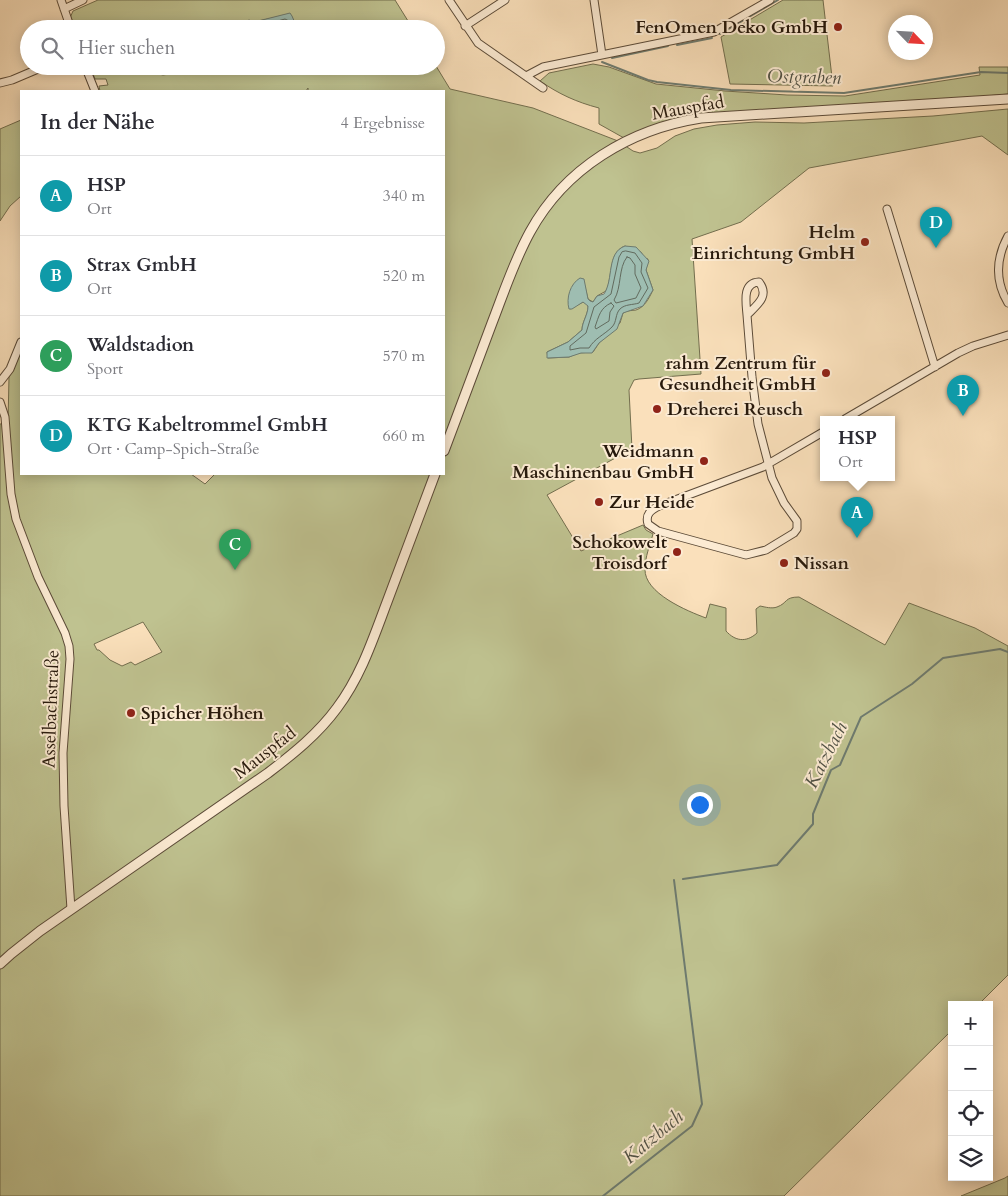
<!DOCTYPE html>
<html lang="de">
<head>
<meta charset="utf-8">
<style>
	body { margin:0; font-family:Cardo,serif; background:#f7f7f7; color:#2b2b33 }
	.controls { position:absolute; right:15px; bottom:15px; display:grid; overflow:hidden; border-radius:0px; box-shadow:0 2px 12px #0003 }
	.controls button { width:45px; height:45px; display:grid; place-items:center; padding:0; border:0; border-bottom:1px solid #e1e1e2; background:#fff; color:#2b2b33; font:25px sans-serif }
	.compass { position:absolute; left:888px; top:15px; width:45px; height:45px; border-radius:50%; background:#fff; box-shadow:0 2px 12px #0003; rotate:115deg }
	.you { position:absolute; left:699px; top:804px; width:18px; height:18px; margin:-12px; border:4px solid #fff; border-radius:50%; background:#1a73e8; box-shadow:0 0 0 8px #1a73e833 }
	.badge { display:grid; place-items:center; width:32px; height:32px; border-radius:50%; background:#8f2418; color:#fff; font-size:16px; font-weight:700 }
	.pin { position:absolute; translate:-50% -41px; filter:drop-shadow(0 1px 2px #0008) }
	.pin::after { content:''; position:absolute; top:26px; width:18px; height:15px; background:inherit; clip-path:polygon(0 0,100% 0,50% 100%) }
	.popup { position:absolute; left:820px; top:416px; width:75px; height:65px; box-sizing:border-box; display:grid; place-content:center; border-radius:0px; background:#fff; filter:drop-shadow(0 1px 4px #0005); font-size:16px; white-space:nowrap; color:#7c7c81 }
	.popup b { font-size:19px; color:#2b2b33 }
	.popup::after { content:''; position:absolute; left:50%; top:100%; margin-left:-10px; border:10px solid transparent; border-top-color:#fff }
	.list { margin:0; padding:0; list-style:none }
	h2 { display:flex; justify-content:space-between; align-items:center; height:65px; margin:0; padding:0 20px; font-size:21px }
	h2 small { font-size:16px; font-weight:400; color:#7c7c81 }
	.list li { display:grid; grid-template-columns:32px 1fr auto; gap:15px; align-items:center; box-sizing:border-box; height:80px; padding:0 20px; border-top:1px solid #e1e1e2 }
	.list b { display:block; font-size:19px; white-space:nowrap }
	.list p { margin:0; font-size:16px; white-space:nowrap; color:#7c7c81 }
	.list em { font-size:16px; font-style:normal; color:#7c7c81 }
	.icon { flex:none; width:28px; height:28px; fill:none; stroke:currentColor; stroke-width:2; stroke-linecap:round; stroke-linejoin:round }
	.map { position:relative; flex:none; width:1008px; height:1196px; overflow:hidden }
	.search { position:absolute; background:#fff; box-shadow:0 2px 12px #0003; left:20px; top:20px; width:425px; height:55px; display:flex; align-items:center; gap:12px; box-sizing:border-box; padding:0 18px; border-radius:28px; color:#7c7c81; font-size:19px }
	.panel { position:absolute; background:#fff; box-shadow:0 2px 12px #0003; left:20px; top:90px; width:425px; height:385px; border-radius:0px }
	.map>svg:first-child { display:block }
	.green { fill:#bfc290; stroke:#736e4e; fill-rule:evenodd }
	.water { fill:#9ebdb1; stroke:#6e7b6f }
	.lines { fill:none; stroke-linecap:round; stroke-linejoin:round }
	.shore { stroke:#626b5e; stroke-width:1 }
	.stream { stroke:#6e7b6f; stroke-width:2 }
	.minor-casing { stroke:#5c4b38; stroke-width:9 }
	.tertiary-casing { stroke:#5c4b38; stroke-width:11 }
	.minor { stroke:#fcebd3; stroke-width:7 }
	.tertiary { stroke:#fcebd3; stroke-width:9 }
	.poi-dot { fill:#8f2418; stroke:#fcebd3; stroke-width:2 }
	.labels { text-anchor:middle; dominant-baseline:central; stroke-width:4; stroke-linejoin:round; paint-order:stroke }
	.poi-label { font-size:18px; font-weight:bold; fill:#27190c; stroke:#fcebd3; text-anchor:end }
	.street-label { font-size:18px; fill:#27190c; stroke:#fcebd3 }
	.water-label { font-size:19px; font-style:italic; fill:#515246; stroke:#fcebd3 }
</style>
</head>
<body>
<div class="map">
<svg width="1008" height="1196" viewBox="0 0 1008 1196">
	<rect width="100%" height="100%" fill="#fae0bb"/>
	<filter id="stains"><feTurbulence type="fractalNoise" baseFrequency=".004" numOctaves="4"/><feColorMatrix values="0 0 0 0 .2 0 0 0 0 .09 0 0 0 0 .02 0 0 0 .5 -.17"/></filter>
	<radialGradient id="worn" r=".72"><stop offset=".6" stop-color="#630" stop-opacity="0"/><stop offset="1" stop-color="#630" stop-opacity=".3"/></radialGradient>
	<path class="green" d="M98,0h297l18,29h-16l3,-3 -3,-3 -24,6h-86l2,-2 -2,-12 -33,7 -9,-1 -6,3 1,5h-10l-1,-3 -9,1 -1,2h-144l-5,-11 3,-7z
		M783,0h40l10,86 -103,-2 -9,-47z
		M593,64l16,3 47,17 69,7 62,4 58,1 135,-21 -1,-8h29v27l-77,7 -203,12 -104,25 -25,-14v-16c-23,-6 -40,-14 -59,-27l9,-8z
		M103,66h52l4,8 4,1 12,-2 1,-7h260l14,23 83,19 85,33 15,10 7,2 17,-5 18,-12 19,-7 23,-4 38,-3 49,1 129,-7 75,-7v46l-26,-19 -173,32 -68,54 -49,17 9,135 -62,5 -5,1 -5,10 3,59 -85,46 34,56 62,-26 3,5 7,4c-3,11 -8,23 -8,35 -1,24 42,42 61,49l4,-14 16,4v23c9,10 20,12 31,2l-1,-24 4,-3c5,1 12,3 17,1 11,-4 7,-10 22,-10l86,48 24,-42 66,25 33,18v329l-30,30h-26v25l-168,166h-784v-772l8,-1 1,-46 12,-28v125h170l14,10 10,-10h229v-383h-136v-3l-2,3h-206l-1,-5 9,-1 -2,-6h-11l-4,-10h13zM625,246l16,6 3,6 4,1 -2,11 7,20c-4,8 -8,17 -17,20 -6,1 -8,0 -13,3l-3,10 -21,20 -6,9 -15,1 -9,4 -21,1 -1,-6 21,-10 14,-12c0,-9 7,-16 6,-26l-5,-2 -13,7 13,-30 5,20 5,3 4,-6 9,-5c7,-14 2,-39 19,-45zM143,622l19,30 -27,13 -4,-3 -9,4 -12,-6 -11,-10h-2l-3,-6z
		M21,120v76l-11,10 -10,15v-92z
		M1008,1176v20h-47l44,-18z"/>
	<path class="water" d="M290,13l2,3 3,7 -2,3 -6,3h-47l-2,-4 11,-5 5,2z
		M625,246l11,1 13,14 -3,9 7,20 -10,16 -20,7 -6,16 -18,14 -7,10h-11l-12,4 -22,1v-6l21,-10 14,-12c0,-8 6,-15 6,-24l-5,-4 -11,7h-3c-3,-11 1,-25 11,-31l4,1 4,20 2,2 3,1 4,-6 7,-2c10,-15 2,-41 21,-48z"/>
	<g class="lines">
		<path class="shore" d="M244,29l3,-3 8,1 30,-8 4,2 -1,8
			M626,251l9,2 7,10 -1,9 7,16 -9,15c-6,2 -14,1 -19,6 -5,5 -3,13 -8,18 -8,8 -17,11 -23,21h-9l-10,2v-4l16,-13 8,-26 17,-13 8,-37 3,-5z
			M627,257l3,1 5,7v9l6,14 -5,10 -20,5 -2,-3c8,-13 4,-32 13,-43z
			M611,303l3,3 -4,6 -1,9 -13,8 -1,-2c4,-11 5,-19 16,-24z"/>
		<path class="stream" d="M720,34l58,-34
			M677,45l35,-7
			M612,58l56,-12
			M602,62l46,18 9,2 74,8 113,3 137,-21 27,1
			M683,879l94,-14 36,-41v-10l18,-44 9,-5 21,-48 51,-33 31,-26 57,-9 8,3
			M603,1196l89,-70 10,-22 -28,-224"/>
		<defs>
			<path id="minor" d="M61,0l10,29
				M449,0l29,43 65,45
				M594,0l8,55
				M64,9l19,-9
				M465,26l40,-26
				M85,66l10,25
				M526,76l17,-9 171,-35 56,-32
				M0,83l12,-3 33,-14
				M887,209l48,158
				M1008,236c-12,22 -13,45 0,67
				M747,315c-1,-13 -5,-32 12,-33 11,14 -2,23 -12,33l5,62 6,47 14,54 12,25 13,18v8l-3,4 -28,17 -20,5 -88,-24 -10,-7c-3,-10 3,-14 11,-18l104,-39 5,-3 55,-32
				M0,382l10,-13 11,-27
				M0,402l5,15 6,77 5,25 22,58 27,56 4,13 1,13 -7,94 1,53 7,103
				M845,419l113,-66 15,-7 35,-11"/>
			<path id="tertiary" d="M444,451c16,-42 32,-85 48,-128 12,-31 22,-62 38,-91 35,-64 100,-103 171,-114l307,-19
				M0,964l11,-10 29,-23 228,-158c25,-19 50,-39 69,-65 24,-32 36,-69 50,-106 16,-43 32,-86 48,-128"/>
		</defs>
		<use href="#minor" class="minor-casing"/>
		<use href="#tertiary" class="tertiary-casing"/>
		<use href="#minor" class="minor"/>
		<use href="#tertiary" class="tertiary"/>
	</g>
	<g class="poi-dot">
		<circle cx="838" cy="27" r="5"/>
		<circle cx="865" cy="242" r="5"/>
		<circle cx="826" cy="373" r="5"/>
		<circle cx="657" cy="409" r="5"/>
		<circle cx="704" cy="461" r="5"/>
		<circle cx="599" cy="502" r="5"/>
		<circle cx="677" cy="552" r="5"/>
		<circle cx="784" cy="563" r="5"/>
		<circle cx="131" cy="713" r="5"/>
	</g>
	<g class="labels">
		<g class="poi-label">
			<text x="828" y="27">FenOmen Deko GmbH</text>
			<text x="855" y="232">Helm<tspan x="855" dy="21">Einrichtung GmbH</tspan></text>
			<text x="816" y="363">rahm Zentrum für<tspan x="816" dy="21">Gesundheit GmbH</tspan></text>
			<text x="667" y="409" text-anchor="start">Dreherei Reusch</text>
			<text x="694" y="451">Weidmann<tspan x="694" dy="21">Maschinenbau GmbH</tspan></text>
			<text x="609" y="502" text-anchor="start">Zur Heide</text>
			<text x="667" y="542">Schokowelt<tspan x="667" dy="21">Troisdorf</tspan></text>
			<text x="794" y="563" text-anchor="start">Nissan</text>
			<text x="141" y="713" text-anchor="start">Spicher Höhen</text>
		</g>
		<g class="street-label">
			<text transform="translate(688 108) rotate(-10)">Mauspfad</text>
			<text transform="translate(51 709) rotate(-88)">Asselbachstraße</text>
			<text transform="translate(265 753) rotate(-38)">Mauspfad</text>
		</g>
		<g class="water-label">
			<text transform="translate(804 77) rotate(1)">Ostgraben</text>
			<text transform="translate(826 755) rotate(-63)">Katzbach</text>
			<text transform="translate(653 1137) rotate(-40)">Katzbach</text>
		</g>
	</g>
	<rect width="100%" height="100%" filter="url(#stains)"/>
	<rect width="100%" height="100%" fill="url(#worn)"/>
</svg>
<div class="controls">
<button>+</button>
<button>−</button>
<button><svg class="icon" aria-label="locate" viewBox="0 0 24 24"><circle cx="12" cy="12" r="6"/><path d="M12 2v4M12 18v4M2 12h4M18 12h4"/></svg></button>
<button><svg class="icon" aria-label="layers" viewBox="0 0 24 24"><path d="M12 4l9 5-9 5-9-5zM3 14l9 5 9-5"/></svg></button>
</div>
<svg class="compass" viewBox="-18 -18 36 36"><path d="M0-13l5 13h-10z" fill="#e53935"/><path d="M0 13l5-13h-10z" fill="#7c7c81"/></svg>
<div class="you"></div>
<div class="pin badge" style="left:857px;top:538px;background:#0f9aa8">A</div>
<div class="popup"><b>HSP</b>Ort</div>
<div class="pin badge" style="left:963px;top:416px;background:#0f9aa8">B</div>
<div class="pin badge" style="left:235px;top:570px;background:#2e9e5b">C</div>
<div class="pin badge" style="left:936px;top:248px;background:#0f9aa8">D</div>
<div class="search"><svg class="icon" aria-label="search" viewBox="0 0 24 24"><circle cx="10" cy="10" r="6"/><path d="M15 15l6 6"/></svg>Hier suchen</div>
<section class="panel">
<h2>In der Nähe<small>4 Ergebnisse</small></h2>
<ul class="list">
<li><span class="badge" style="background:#0f9aa8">A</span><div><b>HSP</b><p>Ort</p></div><em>340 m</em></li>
<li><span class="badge" style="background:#0f9aa8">B</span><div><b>Strax GmbH</b><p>Ort</p></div><em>520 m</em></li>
<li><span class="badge" style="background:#2e9e5b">C</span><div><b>Waldstadion</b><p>Sport</p></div><em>570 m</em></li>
<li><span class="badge" style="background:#0f9aa8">D</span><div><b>KTG Kabeltrommel GmbH</b><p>Ort · Camp-Spich-Straße</p></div><em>660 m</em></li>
</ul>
</section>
</div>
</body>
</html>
